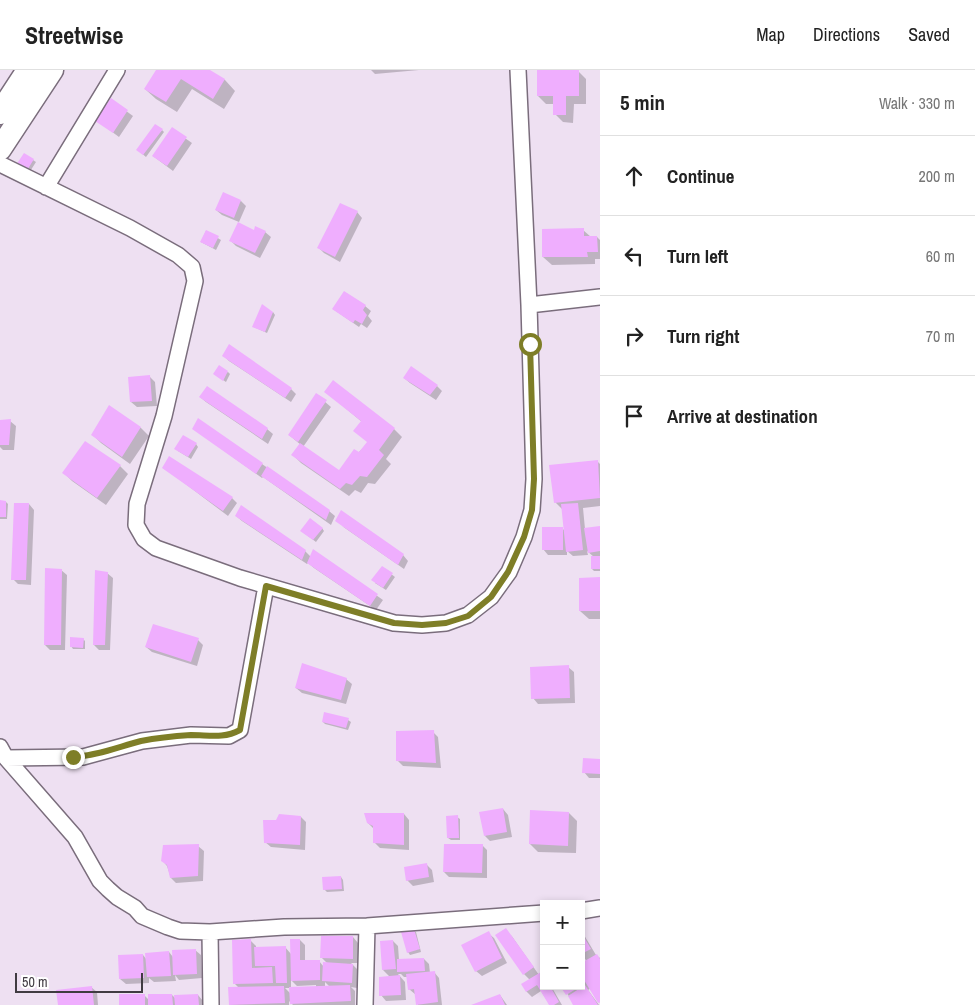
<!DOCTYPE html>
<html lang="en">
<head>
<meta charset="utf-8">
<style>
	body { margin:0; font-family:"Archivo Narrow",sans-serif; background:#f2f2f2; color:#222 }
	.controls { position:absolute; right:15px; bottom:15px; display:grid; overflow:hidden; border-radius:0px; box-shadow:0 2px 8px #0003 }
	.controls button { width:45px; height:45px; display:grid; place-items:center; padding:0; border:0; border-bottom:1px solid #e0e0e0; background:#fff; color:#222; font:25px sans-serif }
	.scale { position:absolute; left:15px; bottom:12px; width:128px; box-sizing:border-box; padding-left:5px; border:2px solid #403b42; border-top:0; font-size:14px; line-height:18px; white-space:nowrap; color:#403b42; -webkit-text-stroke:4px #fff; paint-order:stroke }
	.stop { position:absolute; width:15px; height:15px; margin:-11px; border:4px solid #7e7e27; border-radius:50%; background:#fff }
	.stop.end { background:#7e7e27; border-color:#fff; box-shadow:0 1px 5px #0008 }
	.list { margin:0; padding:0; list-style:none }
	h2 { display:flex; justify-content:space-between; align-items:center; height:65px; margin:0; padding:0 20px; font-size:21px }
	h2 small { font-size:16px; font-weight:400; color:#767676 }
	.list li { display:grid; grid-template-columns:32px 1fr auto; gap:15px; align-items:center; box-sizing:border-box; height:80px; padding:0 20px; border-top:1px solid #e0e0e0 }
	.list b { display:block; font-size:19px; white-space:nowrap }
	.list em { font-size:16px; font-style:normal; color:#767676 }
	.icon { flex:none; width:28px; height:28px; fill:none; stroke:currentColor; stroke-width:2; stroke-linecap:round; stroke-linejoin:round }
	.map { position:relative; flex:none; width:600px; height:935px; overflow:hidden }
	header { display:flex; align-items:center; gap:30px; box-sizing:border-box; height:70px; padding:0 25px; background:#fff; border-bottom:1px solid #e0e0e0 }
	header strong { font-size:24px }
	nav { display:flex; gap:28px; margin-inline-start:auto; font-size:18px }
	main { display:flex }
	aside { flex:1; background:#fff }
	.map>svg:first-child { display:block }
	.shadow { fill:#0003; fill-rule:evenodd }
	.building { fill:#efaefe }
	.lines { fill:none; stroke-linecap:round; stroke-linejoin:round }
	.minor-casing { stroke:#7a6d7c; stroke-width:18 }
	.primary-casing { stroke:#7a6d7c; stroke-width:25 }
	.minor { stroke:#fff; stroke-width:15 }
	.primary { stroke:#fff; stroke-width:22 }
	.route { stroke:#7e7e27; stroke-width:6 }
</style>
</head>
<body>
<header>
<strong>Streetwise</strong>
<nav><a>Map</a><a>Directions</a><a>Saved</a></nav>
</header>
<main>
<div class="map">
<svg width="600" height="935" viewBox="0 0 600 935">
	<rect width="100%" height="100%" fill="#eee0f2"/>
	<path class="shadow" d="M157,0h51l17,10 10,11 -11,18 -32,-20 -15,23 -21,-13 -11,-10z
		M371,0h48l-44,4z
		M578,1l8,8v25h-12l-1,19 -10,-1 -8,-8v-10h-9l-8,-8z
		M111,30l22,16 -14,21 -23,-17z
		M172,59l20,14 -19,28 -20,-15z
		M162,60l2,2 -18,25 -6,-5z
		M33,90l3,2 -7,11 -9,-5z
		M241,131l5,5 -7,16 -17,-7 -6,-5z
		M357,142l5,6 -22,44 -16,-9 -5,-5z
		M583,160l8,7h6l3,3v19h-5v5l-43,1 -9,-8z
		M206,161l15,9 -5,10 -15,-8z
		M254,162h11l6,5 -11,21 -24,-12 -5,-5z
		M365,236l6,5 -3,5 4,5 -5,7 -6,-4 -2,3 -26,-18z
		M273,242l2,3 -8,18 -13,-6z
		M223,285l68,34 5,5 -5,8 -62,-41z
		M228,302l2,2 -4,8 -9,-6z
		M150,307l5,5 2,24 -20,1 -6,-5z
		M404,308l33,8 5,5 -6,9 -26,-17z
		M326,322l68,37 8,8 -16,22 5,5 -16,20 -7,-1 -7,10 -6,-3 -6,6 -48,-33 -8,-8 8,-10 -12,-10 28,-40 14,12 -28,40 36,25 29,-29 -6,-21z
		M200,327l67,32 6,5 -5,10 -62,-42z
		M110,337l31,21 8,8 -19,28 -29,-21 -8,-8z
		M0,351h10l6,5 -2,24h-11l-3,-3z
		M194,359l68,35 67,47 6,5 -4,9 -68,-48 -1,1z
		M196,374l2,3 -7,12 -13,-8z
		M597,391l3,3v42l-17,2 2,21 15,-2v44h-6l-2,-2 2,-12 -7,-6 1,4 -15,1 -6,-5v4h-19l-5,-6 19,-21 3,3 -2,-21 -8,-8z
		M120,396l8,8 -22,31 -34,-24 -8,-8z
		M163,397l69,31 5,5 -9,13z
		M0,432h6l2,2 -1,15h-7z
		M29,434l5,6 -3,75 -13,-1 -5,-5z
		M236,446l69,35 6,6 3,-6 69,49 -7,10 -62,-42 -6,-5 -1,1 -65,-43z
		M342,456l61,29 5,6 -4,8z
		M322,458l2,3 -8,11 -12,-9z
		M382,497l13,10 -9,13 -11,-7z
		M61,500l6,5 -2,75h-15l-5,-5z
		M107,503l6,5 -3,72h-11l-5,-5z
		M600,509v40h-11l-9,-8z
		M83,569l2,2v8h-12l-2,-3z
		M198,570l5,5 -6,21 -45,-14 -6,-5z
		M568,597l6,5 1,31 -37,1 -5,-6z
		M346,609l6,5 -6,20 -44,-11 -6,-5z
		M348,650l3,2 -3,8 -23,-6 -2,-2z
		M433,662l5,5 3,31 -38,-2 -5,-5z
		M600,691v17h-11l-5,-6z
		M503,739l5,6 4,22 -22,4 -5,-5z
		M569,743l8,8 -1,32 -38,-1 -8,-8z
		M404,744l5,6v30l-29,-2 -5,-5 -1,-14 -6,-6z
		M301,747l5,5 -1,28 -34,-3 -6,-5 12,-21z
		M457,747l3,2v21h-9l-3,-2z
		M482,775l5,5v28l-38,-1 -5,-5z
		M198,776l6,5 -1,30 -27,2 -5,-5 -4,-12 -5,-6z
		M426,794l6,6 2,12 -21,4 -6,-6z
		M341,807l2,3 1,11 -17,1 -3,-3z
		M413,860l3,2 5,20 -11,3 -2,-3z
		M581,860l15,25 4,3v45l-9,-15 -3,2 11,15h-24l-13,-19h19v-22l6,-3 -6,-6z
		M488,863l6,5 13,25 -25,13 -6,-5z
		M511,865l28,40 5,11h7l11,19h-12l-9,-14 -9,6 -6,-6 4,-11 -6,-6z
		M353,867l5,6v20h-7l7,7 -1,18 -6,-1 4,4v14h-62l-4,-4v4h-59l9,-17 -4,-4 15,-44 6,6v2l29,-1 6,7 9,-14 5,5v17l14,-1 5,6 4,-3 -7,-7zM291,910l6,6 19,-1v3l-25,1zM325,912l5,5h-5zM285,918h6v6z
		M393,871l5,5 1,14 25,-1 5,5 1,9 4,-1 5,6 3,27h-24l-2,-10 -7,-6 -2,-12h-3l-3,-3h-3l7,8 1,18 -20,1 -5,-6 9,-18 -7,-7z
		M195,880l6,5 1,23 -23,2 -4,-5 1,6 -22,1 -5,-4v5l-23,1 -6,-5 23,-24 4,5 22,-8 4,5z
		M91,917l6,5 1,13h-39z
		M144,925l5,5 23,-5 4,4 22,-4 5,6v4h-83z
		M500,925l7,10h-32z"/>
	<path class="building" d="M156,0h54l15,9 -12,20 -32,-20 -15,23 -22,-13z
		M537,0h42v26h-13v19h-13v-19h-16z
		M111,28l17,12 -15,23 -18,-12z
		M155,54l8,5 -20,26 -7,-5z
		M172,57l15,10 -20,29 -15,-10z
		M24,83l10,6 -8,13 -10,-7z
		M223,122l18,8 -7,18 -19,-8z
		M340,133l18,8 -23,46 -18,-9z
		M238,152l16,8 1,-4 11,5 -11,22 -26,-12z
		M584,158v8h13l1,16h-11l1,5h-46v-28z
		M206,160l13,6 -6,12 -13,-6z
		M344,221l22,14 -3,5 4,5 -5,9 -7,-4 -2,3 -21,-14z
		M262,234l11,8 -8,20 -13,-5z
		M229,274l63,44 -7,10 -63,-42z
		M219,295l9,6 -5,10 -10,-7z
		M411,296l27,19 -8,10 -27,-17z
		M150,305l2,26 -22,1 -2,-25z
		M333,310l62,48 -16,22 5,5 -17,22 -7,-1 -8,9 -6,-2 -6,6 -49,-34 9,-12 39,27 15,-21 5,3 8,-10 -14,-11 8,-10 -37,-29z
		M207,316l61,42 -6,11 -63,-42z
		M316,323l11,7 -29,42 -10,-7z
		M109,335l32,22 -19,30 -31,-22z
		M198,348l65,45 -7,11 -64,-45z
		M11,349l-2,26h-9v-25z
		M183,365l14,8 -9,14 -14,-8z
		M85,371l36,24 -24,33 -35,-25z
		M169,386l64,41 -10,14 -61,-43z
		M598,390l2,38 -46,5 -5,-38z
		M267,396l63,44 -4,10 -65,-44z
		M0,430l6,1v16h-6z
		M14,433h15l-3,77h-15z
		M578,433l5,47 -17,2 -5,-48z
		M241,435l65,45 -4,10 -67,-44z
		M341,440l63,44 -6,11 -63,-44z
		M310,448l13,10 -10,12 -13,-9z
		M600,456v25l-12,2 -4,-25z
		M542,457h21v23h-21z
		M313,479l65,45 -8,12 -63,-43z
		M591,486h9v13h-9z
		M382,496l11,7 -10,15 -12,-8z
		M45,498l17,1 -1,76h-17z
		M95,500l13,2 -3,73h-12z
		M600,507v34h-21v-33z
		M153,554l46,14 -8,24 -46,-15z
		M70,567l14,1 -1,10 -13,-1z
		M302,593l45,15 -6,22 -46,-12z
		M569,595l1,33 -39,1 -1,-32z
		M324,642l25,6 -3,10 -24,-6z
		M434,660l2,33 -40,-2v-30z
		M583,688l17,1v15l-18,-1z
		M503,738l4,24 -23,4 -5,-24z
		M530,740l39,2 -1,34 -39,-2z
		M364,743h40v32l-31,-2v-17l-6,-3z
		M279,744l22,2 -1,29 -36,-2 -1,-23h13z
		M458,745l1,23h-12l-1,-22z
		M199,774l-1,32 -28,2 -3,-13 -6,-4 2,-16z
		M444,774h39l-1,29 -39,-1z
		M427,793l2,14 -23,4 -2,-14z
		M341,806l1,13 -19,1 -1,-13z
		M506,858l28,39 -11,8 -28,-40z
		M414,859l6,20 -13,4 -6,-21z
		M489,861l13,27 -27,14 -14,-27z
		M581,862l10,17 -10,5z
		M321,866h32v23l-33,-1z
		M251,869l1,29 20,-1 1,16 -40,1 -1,-44z
		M290,869h10v21h20v20l-29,1z
		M393,870l3,29 -14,1 -2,-29z
		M286,876l1,37h-11l-1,-17h-20l-1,-19z
		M196,879l1,25 -24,1 -1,-25z
		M169,881l2,25 -24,1 -2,-24z
		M143,884l1,24 -25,1 -1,-24z
		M597,884l3,5v43l-2,1 -17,-28v-12z
		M424,888l1,13 -28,1v-13z
		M323,892l30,2 -1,19 -30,-2z
		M435,901l3,31 -22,3 -2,-16 -6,1 -2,-16z
		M541,902l3,4v10h6l9,16 -5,3h-5l-12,-20 -11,7 -5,-8z
		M400,905l1,20 -22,1v-19z
		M350,915l1,16 -61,3 -1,-17z
		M585,915l13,20h-25l-5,-9z
		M92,916l2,19h-36l-2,-15z
		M284,916l1,17 -56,2 -1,-18z
		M560,916h21l-15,9z
		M119,924h26v11h-26z
		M148,924h24l1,11h-25z
		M198,924l1,11h-24l-1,-10z
		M500,924l5,11h-34z"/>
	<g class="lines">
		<defs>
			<path id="minor" d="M0,94l130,64 48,27 14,12 3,14 -31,135 -27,88 -1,21 8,14 12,9 84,30 154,45 28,2 24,-2 22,-8 23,-18 18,-25 15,-35 8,-27 2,-31 -5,-174 -11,-235
				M46,117l71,-117
				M529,235l71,-8
				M0,677l6,11 69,79 25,44 8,8 9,8 18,11 7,8 26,11 12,4 30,1 74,-5 83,-1 177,-13
				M6,688l77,-1 59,-16 49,-6 38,1 11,-6 26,-144
				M581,841l19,-3
				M210,862l1,73
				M365,935l2,-79"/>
			<path id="primary" d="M0,43l28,-43
				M0,79l52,-79"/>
		</defs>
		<use href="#minor" class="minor-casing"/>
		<use href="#primary" class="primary-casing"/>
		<use href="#minor" class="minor"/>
		<use href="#primary" class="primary"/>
	</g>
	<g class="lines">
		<path class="route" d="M73,687c23,-1 45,-10 68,-16 15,-3 34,-5 50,-6 18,0 32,4 49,-5l26,-144 128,37 28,2 24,-2 22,-7 23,-19 17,-25 16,-35 8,-27 2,-31 -4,-135"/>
	</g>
</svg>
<div class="controls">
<button>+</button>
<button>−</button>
</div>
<div class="scale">50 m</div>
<div class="stop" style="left:530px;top:274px"></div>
<div class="stop end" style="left:73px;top:687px"></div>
</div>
<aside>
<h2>5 min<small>Walk · 330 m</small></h2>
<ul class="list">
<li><svg class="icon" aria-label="ahead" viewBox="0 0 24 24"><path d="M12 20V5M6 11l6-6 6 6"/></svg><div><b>Continue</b></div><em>200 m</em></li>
<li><svg class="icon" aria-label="left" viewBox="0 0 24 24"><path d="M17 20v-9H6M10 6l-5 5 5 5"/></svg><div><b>Turn left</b></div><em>60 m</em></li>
<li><svg class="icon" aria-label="right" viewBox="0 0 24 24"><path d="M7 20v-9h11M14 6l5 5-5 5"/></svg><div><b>Turn right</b></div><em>70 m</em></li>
<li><svg class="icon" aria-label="arrive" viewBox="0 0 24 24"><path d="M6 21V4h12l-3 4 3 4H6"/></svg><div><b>Arrive at destination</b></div></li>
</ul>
</aside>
</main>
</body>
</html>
